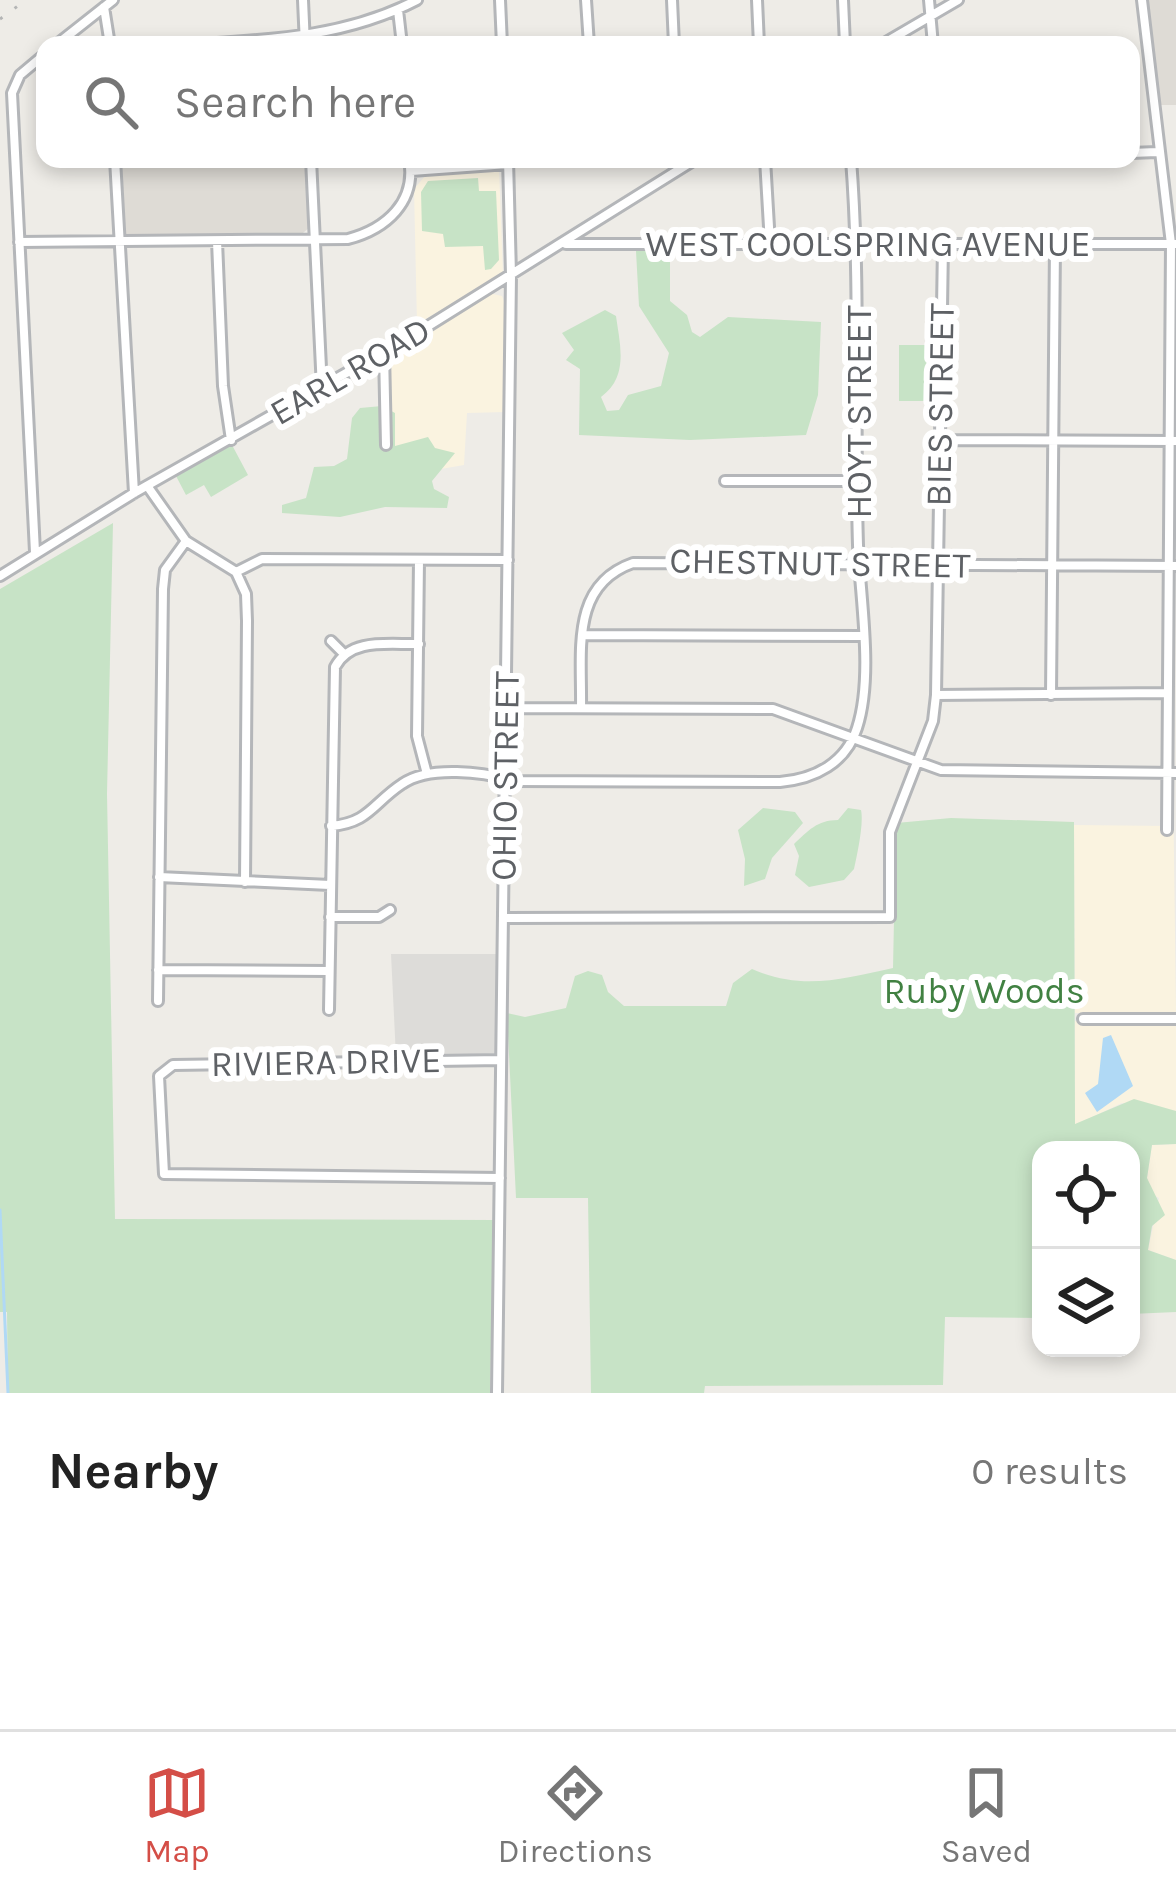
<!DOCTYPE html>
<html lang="en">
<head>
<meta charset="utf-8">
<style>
	body { margin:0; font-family:Karla,sans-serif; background:#f2f2f2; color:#222 }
	.controls { position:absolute; right:36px; bottom:36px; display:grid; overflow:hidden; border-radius:24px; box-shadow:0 6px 18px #0003 }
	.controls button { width:108px; height:108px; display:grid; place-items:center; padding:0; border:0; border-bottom:3px solid #e0e0e0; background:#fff; color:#222; font:60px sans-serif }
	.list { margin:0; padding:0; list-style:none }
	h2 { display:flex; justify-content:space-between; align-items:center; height:156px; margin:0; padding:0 48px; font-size:51px }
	h2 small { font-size:39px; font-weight:400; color:#767676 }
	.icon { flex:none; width:66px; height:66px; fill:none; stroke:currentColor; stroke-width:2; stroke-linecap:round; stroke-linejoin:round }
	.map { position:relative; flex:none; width:1176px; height:1393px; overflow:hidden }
	.search { position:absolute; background:#fff; box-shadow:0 6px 18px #0003; left:36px; right:36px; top:36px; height:132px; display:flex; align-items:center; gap:30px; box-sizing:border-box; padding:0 42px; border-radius:24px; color:#767676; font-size:45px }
	.sheet { height:336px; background:#fff }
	nav { display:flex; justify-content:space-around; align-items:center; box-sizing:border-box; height:168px; border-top:3px solid #e0e0e0; background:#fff; font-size:33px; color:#767676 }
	nav a { display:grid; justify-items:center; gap:6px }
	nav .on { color:#d44e47 }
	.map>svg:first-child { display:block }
	.commercial { fill:#faf3e0 }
	.industrial { fill:#dddcd9 }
	.education { fill:#dedbd5 }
	.green { fill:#c7e3c6 }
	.water { fill:#b0d9f5 }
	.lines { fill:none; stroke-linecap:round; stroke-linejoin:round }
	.stream { stroke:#b0d9f5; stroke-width:3 }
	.minor-casing { stroke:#b4b6b9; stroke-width:14 }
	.minor { stroke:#fff; stroke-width:8 }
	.rail { stroke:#b4b5b5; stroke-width:3; stroke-dasharray:3 15; stroke-linecap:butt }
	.labels { text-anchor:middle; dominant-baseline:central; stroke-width:12; stroke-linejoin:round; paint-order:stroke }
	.street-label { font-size:36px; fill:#5e6165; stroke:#fff }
	.park-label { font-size:36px; fill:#418142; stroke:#fff }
</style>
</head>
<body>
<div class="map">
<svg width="1176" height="1393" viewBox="0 0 1176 1393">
	<rect width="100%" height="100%" fill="#eeece7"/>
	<path class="commercial" d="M499,168l4,106 -86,50 -3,-135 11,-13z
		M488,293l14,3 3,8 1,108 -39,1 -3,52 -75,13 -3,-122z
		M1173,777l3,237 -101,-1 -1,-188 97,1z
		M1075,1021l101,2v88l-54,-8 -47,22z
		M1176,1144v116l-28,-10 11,-52 -9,-5 -3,-15 5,-33z"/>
	<path class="industrial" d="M391,954h106l-1,99 -100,4z"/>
	<path class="education" d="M1146,0h30v105h-20z
		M119,159h185l6,68 -13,11 -174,-1z"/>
	<path class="green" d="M478,178l1,13h17l3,69 -8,9 -6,1 -2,-24 -38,1 -2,-13 -21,-3 -1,-39 7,-11z
		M636,251h34v50l17,14 5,17 8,5 28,-20 93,5 -3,73 -12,40 -116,5 -111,-5 1,-66 -14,-9 8,-10 -12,-17 43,-23 11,6c4,29 13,61 -15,81l6,14 12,-1 9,-15 33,-9 8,-33 -30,-47z
		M899,345h34v56h-34z
		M382,406l13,7v33l33,-9 7,11 20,5 -23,28 2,8 15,8 -2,11 -62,-1 -45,10 -58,-4v-8l24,-7 8,-31 20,-1 13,-7 5,-41 8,-10z
		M232,445l16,30 -37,22 -7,-12 -18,10 -10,-19z
		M113,523l-6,271 8,425 379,1 -4,173h-482l-1,-81h-7v-723z
		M763,808l32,4 8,11 -31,35 -7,21 -21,7 1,-27 -7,-29z
		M848,808l13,2c3,14 -4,45 -7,59l-10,11 -35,7 -14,-12 4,-19 -5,-12c14,-13 23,-24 44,-24z
		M951,818l123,4 1,302 59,-25 42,12v33l-24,1 -5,33 18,37 -13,11 -4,24 28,10v52l-45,2v-164h-90v168l-96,-1 -2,68 -238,1 -1,7h-113l-3,-195h-72l-9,-185 18,4 41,-9 9,-32 13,-5 14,4 6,17 16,14h102l7,-23 19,-14c49,22 91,10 141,-1l3,-145z"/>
	<path class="water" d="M1111,1035l22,51 -36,26 -12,-19 13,-9 5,-46z"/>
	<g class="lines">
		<path class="stream" d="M0,1210l8,183"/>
		<defs>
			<path id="minor" d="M303,0l2,45
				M500,0l2,45
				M586,0l3,45
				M672,0l2,45
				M757,0l2,45
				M843,0l2,45
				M929,0l4,45
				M1142,0l29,244 -4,586
				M104,7l6,38
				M398,10l4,35
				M56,45l57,-45
				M185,45c81,-5 159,-7 232,-45
				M881,45l77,-45
				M1131,153l26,-1
				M115,159l19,334
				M311,159l11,230
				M765,159l5,85
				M411,171l97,-7
				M217,241l6,145 8,54
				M19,242l329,-3c38,-10 69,-37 61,-80
				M566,244h610
				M384,352l2,93
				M940,440l236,1
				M725,481h133
				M148,487l38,54 50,31 26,-13 246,1
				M35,552l-23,-459 8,-18 25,-21
				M419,560l-2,176 10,38
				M236,572l10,22 1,27 -2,261
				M0,576l134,-83 283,-160 279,-174
				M583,635l280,1
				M331,641l12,12
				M936,695l232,-2
				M1051,695l4,-451
				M581,707c1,-56 -11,-122 52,-144l543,3
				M506,708l267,1 168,61 235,3
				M331,826c38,-3 42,-23 71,-42 27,-19 82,-12 112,-3l266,1c35,-3 66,-19 77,-54 17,-52 3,-130 1,-183 -4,-129 3,-257 -7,-386
				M159,877l171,8
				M330,917h49l11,-7
				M503,918l387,-1v-85l43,-111 3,-26 7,-451
				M158,970l171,1
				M158,1001l5,-412 2,-19 21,-29
				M329,1010l6,-343c16,-30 55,-22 84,-23
				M1083,1019h93
				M500,1178l-336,-4 -5,-98 14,-11 328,-5
				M497,1393l14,-1118 -3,-116"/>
		</defs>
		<use href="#minor" class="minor-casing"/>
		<use href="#minor" class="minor"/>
		<path class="rail" d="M0,19l26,-19"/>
	</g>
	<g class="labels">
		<g class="street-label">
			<text x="868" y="244">WEST COOLSPRING AVENUE</text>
			<text transform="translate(350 371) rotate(-30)">EARL ROAD</text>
			<text transform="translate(940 405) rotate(-89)">BIES STREET</text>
			<text transform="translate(859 412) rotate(-90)">HOYT STREET</text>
			<text transform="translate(820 563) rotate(1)">CHESTNUT STREET</text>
			<text transform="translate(505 776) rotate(-89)">OHIO STREET</text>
			<text transform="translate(326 1062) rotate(-1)">RIVIERA DRIVE</text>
		</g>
		<g class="park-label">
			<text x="984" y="991">Ruby Woods</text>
		</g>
	</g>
</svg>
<div class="controls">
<button><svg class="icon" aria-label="locate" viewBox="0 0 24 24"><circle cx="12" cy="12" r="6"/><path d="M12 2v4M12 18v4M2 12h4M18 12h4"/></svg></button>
<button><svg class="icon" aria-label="layers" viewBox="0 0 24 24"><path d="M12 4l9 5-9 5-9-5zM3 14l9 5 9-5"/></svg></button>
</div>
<div class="search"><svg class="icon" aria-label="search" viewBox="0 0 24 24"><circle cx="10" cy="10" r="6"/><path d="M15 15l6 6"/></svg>Search here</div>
</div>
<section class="sheet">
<h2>Nearby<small>0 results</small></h2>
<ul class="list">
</ul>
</section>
<nav>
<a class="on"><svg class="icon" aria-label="map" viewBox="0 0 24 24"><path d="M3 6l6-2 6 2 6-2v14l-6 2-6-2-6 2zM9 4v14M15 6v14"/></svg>Map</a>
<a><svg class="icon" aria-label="directions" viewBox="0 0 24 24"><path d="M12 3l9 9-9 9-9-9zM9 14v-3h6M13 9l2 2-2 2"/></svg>Directions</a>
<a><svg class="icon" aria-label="saved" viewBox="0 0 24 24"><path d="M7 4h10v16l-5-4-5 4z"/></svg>Saved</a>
</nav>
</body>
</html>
